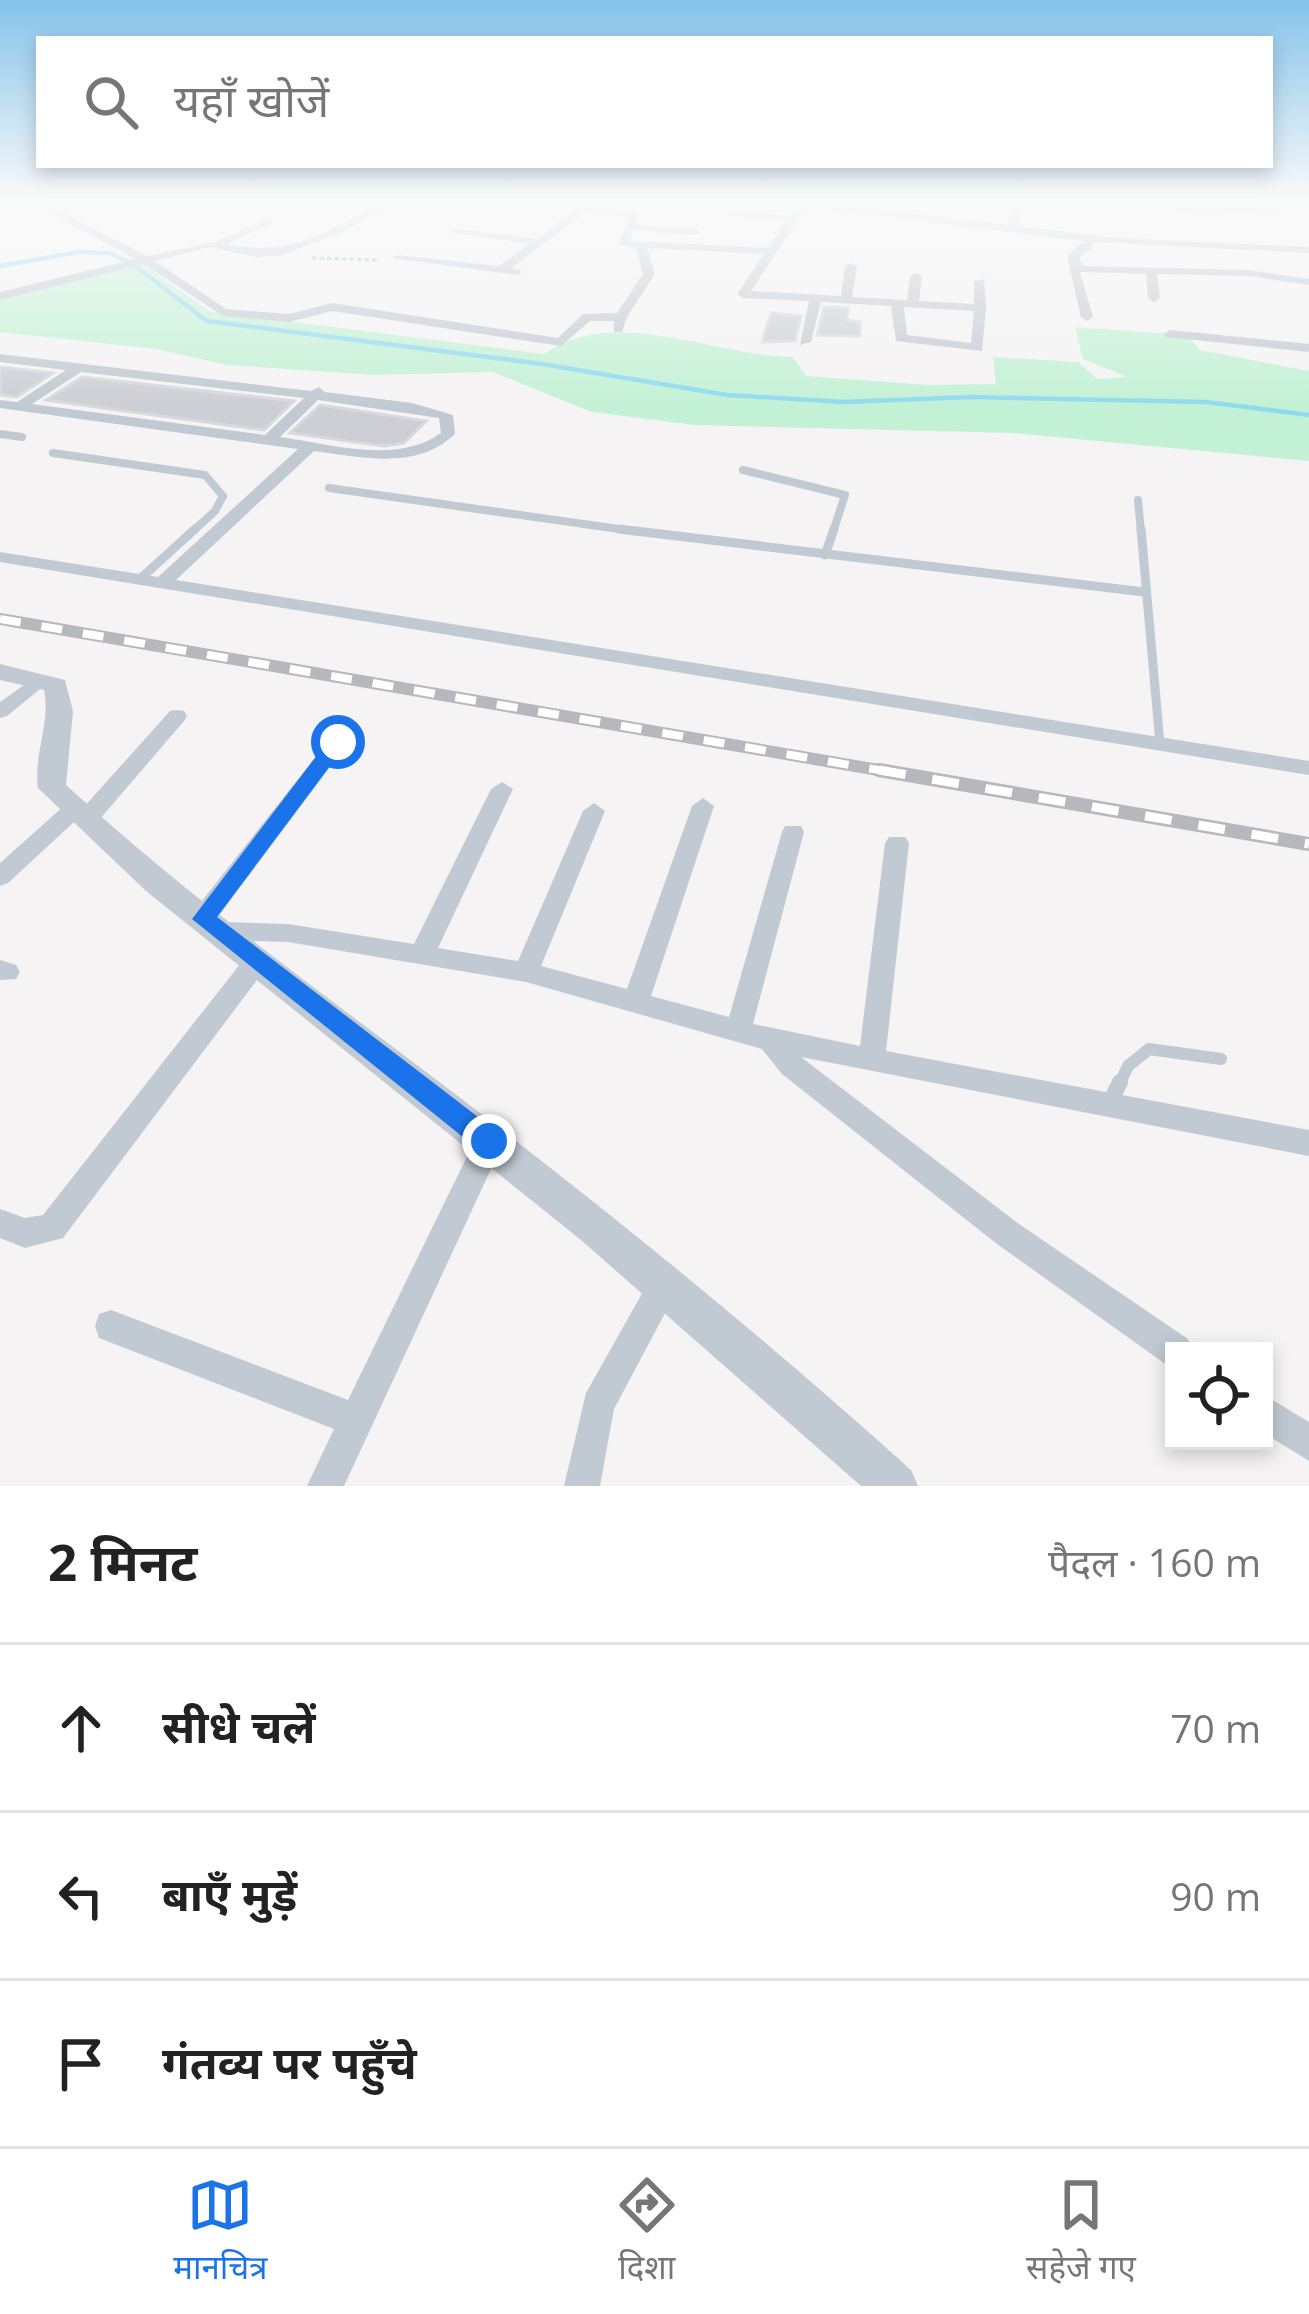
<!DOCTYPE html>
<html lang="hi">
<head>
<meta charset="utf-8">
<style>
	body { margin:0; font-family:"Open Sans","Noto Sans Devanagari",sans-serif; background:#f6f6f6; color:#222 }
	.controls { position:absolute; right:36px; bottom:36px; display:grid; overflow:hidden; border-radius:0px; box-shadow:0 6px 18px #0003 }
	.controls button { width:108px; height:108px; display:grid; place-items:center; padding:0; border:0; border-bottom:3px solid #e0e0e0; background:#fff; color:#222; font:60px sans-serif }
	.stop { position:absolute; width:36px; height:36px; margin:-27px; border:9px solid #1a73e8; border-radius:50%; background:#fff }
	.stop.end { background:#1a73e8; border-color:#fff; box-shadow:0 3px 12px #0008 }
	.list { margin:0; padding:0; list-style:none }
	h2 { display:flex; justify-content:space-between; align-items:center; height:156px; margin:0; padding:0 48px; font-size:51px }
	h2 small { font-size:39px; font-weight:400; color:#767676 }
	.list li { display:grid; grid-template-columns:78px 1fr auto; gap:36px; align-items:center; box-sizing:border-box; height:168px; padding:0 48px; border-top:3px solid #e0e0e0 }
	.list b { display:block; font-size:45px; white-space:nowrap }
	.list em { font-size:39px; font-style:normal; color:#767676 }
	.icon { flex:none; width:66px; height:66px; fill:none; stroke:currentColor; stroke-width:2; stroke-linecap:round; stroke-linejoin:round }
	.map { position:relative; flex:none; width:1309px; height:1486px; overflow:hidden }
	.search { position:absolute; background:#fff; box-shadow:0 6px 18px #0003; left:36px; right:36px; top:36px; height:132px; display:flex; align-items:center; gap:30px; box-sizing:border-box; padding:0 42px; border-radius:0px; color:#767676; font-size:45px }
	.sheet { height:660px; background:#fff }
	nav { display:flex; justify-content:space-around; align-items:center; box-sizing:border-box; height:168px; border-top:3px solid #e0e0e0; background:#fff; font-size:33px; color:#767676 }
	nav a { display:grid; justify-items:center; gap:6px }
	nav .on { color:#1a73e8 }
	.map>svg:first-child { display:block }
	.green { fill:#c3f1d5 }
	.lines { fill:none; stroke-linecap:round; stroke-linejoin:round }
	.stream { stroke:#90daee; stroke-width:4.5 }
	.building { fill:#cdcfd5; stroke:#d7d9de; stroke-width:3 }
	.path { stroke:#7ad0a6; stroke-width:3; stroke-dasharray:4.5 3; stroke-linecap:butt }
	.service-far4 { stroke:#c1cad2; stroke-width:6 }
	.service-far3 { stroke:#c1cad2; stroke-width:8 }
	.service-far2 { stroke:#c1cad2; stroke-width:9 }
	.service-far1 { stroke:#c1cad2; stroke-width:12 }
	.service { stroke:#c1cad2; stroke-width:16 }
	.minor { fill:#c1cad2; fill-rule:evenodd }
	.tertiary { fill:#c1cad2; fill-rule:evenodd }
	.rail-far1-casing { stroke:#b5b8bd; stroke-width:12 }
	.rail-casing { stroke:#b5b8bd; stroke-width:14 }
	.rail-far1 { stroke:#fff; stroke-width:8; stroke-dasharray:21; stroke-linecap:butt }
	.rail { stroke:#fff; stroke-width:9; stroke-dasharray:27; stroke-linecap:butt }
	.route { fill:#1a73e8 }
</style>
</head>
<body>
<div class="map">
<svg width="1309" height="1486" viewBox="0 0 1309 1486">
	<rect width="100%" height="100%" fill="#f5f3f3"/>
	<path class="green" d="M143,264l66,47 335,43c70,-50 174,3 249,3l13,19 123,9 67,-1 -3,-27 85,5 19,17 30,-2 -44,-18 -8,-32 112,8 13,15 109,21v90l-296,-28 -318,-8 -103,-13 -99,-40 -118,3 -147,-10 -72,-16 -156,-17v-33z"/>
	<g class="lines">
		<path class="stream" d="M0,266l79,-14 31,1 24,12 73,56 335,43 185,31 116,7 129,-5 234,5 103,13"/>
	</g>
	<path class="building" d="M824,307l24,1 -1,12 13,2v14l-43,-1z
		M771,313l30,3 -6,25 -33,1z
		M0,367l53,6 -36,24 -17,-2z
		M82,377l212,24 -30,29 -218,-30z
		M320,405l106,16 -22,22 -20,3 -94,-13z"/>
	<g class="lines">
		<path class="path" d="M312,258l67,2"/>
		<path class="service-far4" d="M731,214l62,5
			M629,227l67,5"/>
		<path class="service-far3" d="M0,434l22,3
			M53,453l152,22 18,21 -8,15 -23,21
			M743,470l102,25 -12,37
			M329,488l311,44
			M1138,500l3,32"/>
		<path class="service-far2" d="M619,529l525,63
			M1141,529l19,215
			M825,555l9,-26
			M140,579l55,-50"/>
		<path class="service-far1" d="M1119,1085l9,-19 21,-17 72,10"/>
		<path class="service" d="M1109,1104l11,-22"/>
		<path class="minor" d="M29,201h12l106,55 69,-14 53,-24 4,5 -46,21c50,11 82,-2 127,-26 14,-8 27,-17 44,-17l-55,31 -61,23 -26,2 -46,-10 -55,14 71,48 63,5 43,-11 226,35 25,-24 34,-1 26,-39 -7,-26 -18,-4 11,-27 -42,-6 -76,57 10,2v4l-4,1 -126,-17 6,-3 102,11 30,-22 -79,-12 5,-3 82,10 39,-30 -37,-8 44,3 10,-3 1,5 45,7 -9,28 138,7 28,-42 -21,-5h27l205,24 5,-24h10l-4,25 96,12 195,9v6l-215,-11 -3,7 -12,8 4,9 166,4 60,9v6l-60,-9 -92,-2 3,24 -6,4 -6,-4 -2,-24 -66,-2 13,45 -6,4 -6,-4 -14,-61 17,-15 -278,-34 -55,84 90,5 4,-30 6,-3 6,3 -5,31 55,3 3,-24 6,-3 6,3 -3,25 55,3v-23l10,-2 2,29 -4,43 -86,-10 -5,-35 -70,-4 -10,40 -11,3 9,-44 -66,-3 -6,-4 27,-40 -117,-6 8,26 -28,43 -5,15h-8v-11h-24l-29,25 -229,-35 -43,11 -66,-6 -79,-52 -144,36v-8l135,-33zM904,307l70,4 -3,32 -64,-8z
			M945,201h10l-6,7 -5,-3z
			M1180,206l98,2 5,3 -5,3 -102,-3z
			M1170,330l139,14v8l-143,-15 -2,-3z
			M0,354l311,37 8,-4 6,5 87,11 41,12 2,19c-39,37 -93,23 -141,17l-138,129 1133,181v14l-1309,-213v-10l158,25 140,-128 -298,-41v-8l17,2 49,-32 -66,-8zM81,372l223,26 -39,37 -233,-31zM318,400l121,18 2,15c-45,32 -110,11 -161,4z
			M38,675l10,6 -3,4 -38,31 -7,2v-16z
			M177,710l7,1 3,5 -3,5 -91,106 -8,2 -11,-7 -66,61 -8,3v-23l65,-58 8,-3 10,6 87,-97z
			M338,735l7,2 3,5 -3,5 -133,178 -9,2 -9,-2 -3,-7 3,-7 137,-174z
			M502,782l11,7 -75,159 80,13 65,-150 11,-8 11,8 -64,155 86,23 65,-183 11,-8 11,8 -63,190 78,21 53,-185 3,-6h16l3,6 -51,192 107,22 25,-203 4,-6h16l4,6 -23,208 423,79v26l-508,-99 218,167 169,115 5,12h-19v16l-10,-4 -167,-119 -215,-170 -20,-25 -236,-67 -238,-40 -67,-2 -9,-2 -3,-7 3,-7 9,-2 67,2 126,20 77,-155z
			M257,951l9,3 4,7 -4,7 -203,270 -38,10 -25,-10v-29l25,9 18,-3 205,-261z
			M0,960l16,5 4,7 -4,7 -16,1z
			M489,1128l10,4 5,9 -160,345h-37l27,-57 -235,-91 -4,-12 4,-12 12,-4 237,90 131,-268z
			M664,1269l11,5 5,11 -66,124 -14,77h-36l22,-93 67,-119z
			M1264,1395l45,27v39l-45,-28z"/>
		<path class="tertiary" d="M0,664l65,16 8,31 -7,74c125,115 262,212 397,315 154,118 304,240 448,370l7,16h-57l-280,-246 -435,-349 -108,-103c-5,-33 13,-65 6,-98l-44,-10z"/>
		<defs>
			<path id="rail-far1" d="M0,619l896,154"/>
			<path id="rail" d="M879,770l430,74"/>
		</defs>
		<use href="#rail-far1" class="rail-far1-casing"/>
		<use href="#rail" class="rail-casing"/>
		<use href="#rail-far1" class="rail-far1"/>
		<use href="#rail" class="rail"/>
	</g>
	<linearGradient id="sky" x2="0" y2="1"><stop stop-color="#85c3ea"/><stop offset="0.49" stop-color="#fafafa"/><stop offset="1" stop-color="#fafafa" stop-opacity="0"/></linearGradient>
	<rect width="1309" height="409" fill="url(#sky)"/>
	<path class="route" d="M338,735l7,2v9l-128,171 282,216 4,8 -4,9h-20l-287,-231 139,-182z"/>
</svg>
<div class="controls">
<button><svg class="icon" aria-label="locate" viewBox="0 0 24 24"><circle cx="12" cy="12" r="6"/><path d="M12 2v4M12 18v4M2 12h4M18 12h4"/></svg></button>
</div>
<div class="stop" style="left:338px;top:742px"></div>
<div class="stop end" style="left:489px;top:1141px"></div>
<div class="search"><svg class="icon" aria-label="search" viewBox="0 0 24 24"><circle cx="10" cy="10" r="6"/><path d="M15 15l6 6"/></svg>यहाँ खोजें</div>
</div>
<section class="sheet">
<h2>2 मिनट<small>पैदल · 160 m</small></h2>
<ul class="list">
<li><svg class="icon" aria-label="ahead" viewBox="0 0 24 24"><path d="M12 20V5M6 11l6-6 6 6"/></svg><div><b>सीधे चलें</b></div><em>70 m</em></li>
<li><svg class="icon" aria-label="left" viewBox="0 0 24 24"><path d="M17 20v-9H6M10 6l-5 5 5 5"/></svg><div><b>बाएँ मुड़ें</b></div><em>90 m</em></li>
<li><svg class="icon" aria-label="arrive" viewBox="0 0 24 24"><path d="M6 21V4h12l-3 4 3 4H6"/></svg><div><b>गंतव्य पर पहुँचे</b></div></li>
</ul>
</section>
<nav>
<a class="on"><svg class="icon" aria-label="map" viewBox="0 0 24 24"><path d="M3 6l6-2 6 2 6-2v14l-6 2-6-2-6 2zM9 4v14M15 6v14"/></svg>मानचित्र</a>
<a><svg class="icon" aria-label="directions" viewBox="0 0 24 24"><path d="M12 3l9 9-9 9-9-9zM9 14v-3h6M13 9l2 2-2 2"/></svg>दिशा</a>
<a><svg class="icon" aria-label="saved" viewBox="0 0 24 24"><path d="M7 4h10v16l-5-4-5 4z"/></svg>सहेजे गए</a>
</nav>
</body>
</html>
